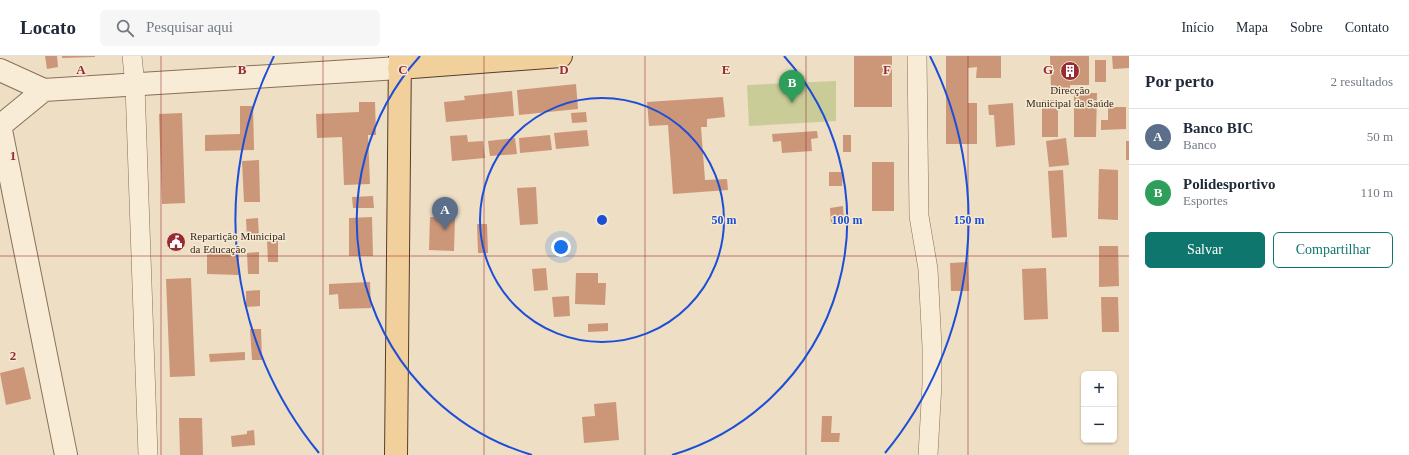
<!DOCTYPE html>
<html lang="pt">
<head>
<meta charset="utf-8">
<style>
	body { margin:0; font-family:"Times New Roman",serif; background:#f6f6f7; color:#1f2937 }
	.controls { position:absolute; right:12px; bottom:12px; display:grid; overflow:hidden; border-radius:6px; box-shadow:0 1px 3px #0004 }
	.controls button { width:36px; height:36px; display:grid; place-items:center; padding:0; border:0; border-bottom:1px solid #e0e1e3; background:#fff; color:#1f2937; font:20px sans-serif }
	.you { position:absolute; left:561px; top:191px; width:14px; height:14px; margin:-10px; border:3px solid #fff; border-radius:50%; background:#1a73e8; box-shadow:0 0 0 6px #1a73e833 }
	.badge { display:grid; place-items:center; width:26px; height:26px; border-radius:50%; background:#0f766e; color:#fff; font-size:13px; font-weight:700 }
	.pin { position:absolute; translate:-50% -33px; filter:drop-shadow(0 1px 2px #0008) }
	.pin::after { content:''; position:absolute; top:21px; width:14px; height:12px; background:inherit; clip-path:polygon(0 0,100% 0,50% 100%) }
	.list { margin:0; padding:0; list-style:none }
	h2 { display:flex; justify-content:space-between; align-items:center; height:52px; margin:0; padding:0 16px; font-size:17px }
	h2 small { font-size:13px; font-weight:400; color:#747a83 }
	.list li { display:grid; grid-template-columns:26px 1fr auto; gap:12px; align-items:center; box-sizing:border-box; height:56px; padding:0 16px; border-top:1px solid #e0e1e3 }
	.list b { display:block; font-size:15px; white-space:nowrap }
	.list p { margin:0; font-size:13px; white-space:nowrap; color:#747a83 }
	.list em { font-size:13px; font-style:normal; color:#747a83 }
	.actions { display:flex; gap:8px; padding:12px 16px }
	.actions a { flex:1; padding:9px 0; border:1px solid #0f766e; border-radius:6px; text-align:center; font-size:14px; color:#0f766e }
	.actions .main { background:#0f766e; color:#fff }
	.icon { flex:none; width:22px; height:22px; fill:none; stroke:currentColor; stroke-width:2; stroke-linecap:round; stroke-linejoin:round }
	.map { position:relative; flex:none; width:1129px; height:399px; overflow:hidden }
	header { display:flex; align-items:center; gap:24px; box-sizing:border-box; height:56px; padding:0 20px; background:#fff; border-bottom:1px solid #e0e1e3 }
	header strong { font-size:19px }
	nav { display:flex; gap:22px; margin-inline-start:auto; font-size:14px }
	.search { width:280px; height:36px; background:#f6f6f7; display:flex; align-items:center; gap:10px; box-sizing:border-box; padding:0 14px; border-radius:6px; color:#747a83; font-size:15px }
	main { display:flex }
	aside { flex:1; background:#fff }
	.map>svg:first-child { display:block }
	.green { fill:#cacc97 }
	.building { fill:#cc9679 }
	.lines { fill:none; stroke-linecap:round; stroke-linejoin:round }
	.minor-casing { stroke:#886f5a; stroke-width:20 }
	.tertiary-casing { stroke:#886f5a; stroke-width:24 }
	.primary-casing { stroke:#563e2e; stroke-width:24 }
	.minor { stroke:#f9ecd6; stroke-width:19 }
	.tertiary { stroke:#f9ecd6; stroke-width:22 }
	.primary { stroke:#f1d09b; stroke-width:22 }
	.grid { fill:none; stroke:#972a33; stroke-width:1; stroke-opacity:0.55 }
	.ring { fill:none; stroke:#1d4ed8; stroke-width:2 }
	.labels { text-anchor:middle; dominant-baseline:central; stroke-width:3; stroke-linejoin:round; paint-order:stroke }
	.poi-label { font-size:11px; fill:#38291e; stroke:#f5e9d3 }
	.grid-label { font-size:13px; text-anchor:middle; font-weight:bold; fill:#972a33; stroke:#f5e9d3; stroke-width:3; stroke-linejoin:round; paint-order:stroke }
	.centre { fill:#1d4ed8; stroke:#f5e9d3; stroke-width:2 }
	.ring-label { font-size:12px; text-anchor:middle; font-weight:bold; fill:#1d4ed8; stroke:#f5e9d3; stroke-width:3; stroke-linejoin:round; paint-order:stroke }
</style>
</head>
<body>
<header>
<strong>Locato</strong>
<div class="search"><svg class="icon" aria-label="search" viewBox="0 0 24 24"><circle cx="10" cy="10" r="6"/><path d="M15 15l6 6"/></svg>Pesquisar aqui</div>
<nav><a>Início</a><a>Mapa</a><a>Sobre</a><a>Contato</a></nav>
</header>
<main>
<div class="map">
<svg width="1129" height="399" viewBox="0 0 1129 399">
	<rect width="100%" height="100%" fill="#eedec3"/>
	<path class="green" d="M836,25v40l-87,5 -2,-41z"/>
	<path class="building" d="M45,0h12l1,11 -11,2z
		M62,0h33v1l-33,1z
		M854,0h38v51h-38z
		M946,0h55v22h-25l1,-11 -9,1v35h9v41h-31z
		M1050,0h39v29h-19v6h-19z
		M1112,0h17v12l-16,1z
		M1095,4h11v22h-11z
		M576,28l2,25 -59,6 -2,-25z
		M512,35l2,25 -68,6 -2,-20 21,-2 -1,-4z
		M1074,37h23l-1,44h-22z
		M723,41l2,20 -18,2v8h-6l4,53 22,-1 1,11 -55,4 -5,-69 -19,1 -2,-24z
		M1042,44h16v37h-16z
		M359,46h16l1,33h-8l2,49 -26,1 -2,-48 -25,1 -1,-24 43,-2z
		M1013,47l2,42 -19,2 -2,-32h-5l-1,-10z
		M240,50h13l1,44 -49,1v-16l35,-1z
		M1108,51h18v22l-25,1v-10h7z
		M586,56l1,10 -15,1 -1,-10z
		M182,57l3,90 -23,1 -3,-90z
		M587,74l2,16 -33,3 -2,-16z
		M817,75l1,7 -7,1 1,12 -30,2 -1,-12 -8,1 -1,-8z
		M467,79l1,7 15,-1 2,17 -33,3 -2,-25z
		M550,79l2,15 -32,3 -1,-15z
		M843,79h8v17h-8z
		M515,82l2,16 -27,2 -2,-15z
		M1066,82l3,27 -20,2 -3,-26z
		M1126,85h3v19h-3z
		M259,104l1,42h-16l-2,-41z
		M872,106h22v49h-22z
		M1099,113l19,1v50l-20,-1z
		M1063,114l4,67 -15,1 -4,-67z
		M829,116h14l-1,14h-13z
		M536,131l2,37 -18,1 -3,-37z
		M373,140l1,12h-21l-1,-11z
		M843,150l1,18 -13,1 -1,-17z
		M372,161l1,39h-24v-38z
		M430,161l25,1 -1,33 -25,-1z
		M258,162l1,20h-12l-1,-19z
		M477,168h10l1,29h-10z
		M267,184h11v22h-10z
		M1099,190h19l1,40 -20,1z
		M207,196h32v23l-32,-1z
		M259,196v22h-11l-1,-21z
		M968,206l1,29h-18l-1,-28z
		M546,212l2,22 -14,1 -2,-22z
		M1046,212l2,51 -24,1 -2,-51z
		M576,217h22v10h8l-1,22 -30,-1z
		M191,222l4,98 -25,1 -4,-98z
		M370,226l1,26 -32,1 -1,-15 -9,1v-11z
		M260,234v16l-14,1v-16z
		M569,240l1,20 -16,1 -2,-20z
		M1101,241h17l1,35h-17z
		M608,267v8l-20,1v-8z
		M250,273h11l1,31h-10z
		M245,296v8l-35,2 -1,-8z
		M24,311l7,32 -25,6 -6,-32z
		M616,346l3,38 -35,3 -2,-26 13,-1 -1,-12z
		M822,360h10l-1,17h9l-1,9h-18z
		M179,362h23l1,37h-23z
		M254,374l1,15 -23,2 -1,-11 16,-2v-3z"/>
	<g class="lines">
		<defs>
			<path id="minor" d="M132,0l3,29 13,370
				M917,0l2,160 9,53 4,78v37l-4,71"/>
			<path id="tertiary" d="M0,14l44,20 355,-22
				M0,69l66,330
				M0,70l44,-36"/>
			<path id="primary" d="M399,12l162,-12
				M396,399l4,-399"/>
		</defs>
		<use href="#minor" class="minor-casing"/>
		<use href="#tertiary" class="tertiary-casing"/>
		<use href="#primary" class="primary-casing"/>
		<use href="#minor" class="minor"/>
		<use href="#tertiary" class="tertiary"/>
		<use href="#primary" class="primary"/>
	</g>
	<path class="grid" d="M161,0v399M323,0v399M484,0v399M645,0v399M806,0v399M968,0v399M0,200h1129"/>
	<g class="ring">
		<circle cx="602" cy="164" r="122"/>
		<path d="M532 399A245 245 0 0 1 420 0M784 0A245 245 0 0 1 672 399"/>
		<path d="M319 397A367 367 0 0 1 274 0M930 0A367 367 0 0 1 885 397"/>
	</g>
	<defs>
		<symbol id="building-disc" viewBox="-11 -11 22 22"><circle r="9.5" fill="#972a33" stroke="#f5e9d3"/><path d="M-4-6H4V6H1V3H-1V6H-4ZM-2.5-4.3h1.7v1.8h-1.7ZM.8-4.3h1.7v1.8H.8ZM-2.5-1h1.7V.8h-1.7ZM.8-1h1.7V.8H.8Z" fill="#fff"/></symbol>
		<symbol id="civic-disc" viewBox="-11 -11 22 22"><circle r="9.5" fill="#972a33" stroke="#f5e9d3"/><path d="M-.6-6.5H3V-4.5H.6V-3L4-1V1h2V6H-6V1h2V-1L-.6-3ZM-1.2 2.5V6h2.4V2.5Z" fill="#fff"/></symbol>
	</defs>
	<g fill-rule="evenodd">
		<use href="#building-disc" x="1059" y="4" width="22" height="22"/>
		<use href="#civic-disc" x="165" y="175" width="22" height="22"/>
	</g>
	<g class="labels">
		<g class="poi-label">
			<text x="1070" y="34">Direcção<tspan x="1070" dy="13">Municipal da Saúde</tspan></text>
			<text x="190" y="180" text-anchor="start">Repartição Municipal<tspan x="190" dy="13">da Educação</tspan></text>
		</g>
	</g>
	<g class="grid-label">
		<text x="81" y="18">A</text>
		<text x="242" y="18">B</text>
		<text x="403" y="18">C</text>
		<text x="564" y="18">D</text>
		<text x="726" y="18">E</text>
		<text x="887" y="18">F</text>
		<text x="1048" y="18">G</text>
		<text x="13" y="104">1</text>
		<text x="13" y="304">2</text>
	</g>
	<circle cx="602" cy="164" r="6" class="centre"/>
	<g class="ring-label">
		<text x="724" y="168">50 m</text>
		<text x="847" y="168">100 m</text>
		<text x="969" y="168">150 m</text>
	</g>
</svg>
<div class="controls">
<button>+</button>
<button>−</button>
</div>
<div class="you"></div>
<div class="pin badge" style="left:445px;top:174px;background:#5c6f8a">A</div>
<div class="pin badge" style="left:792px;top:47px;background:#2e9e5b">B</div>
</div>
<aside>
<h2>Por perto<small>2 resultados</small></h2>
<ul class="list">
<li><span class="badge" style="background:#5c6f8a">A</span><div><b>Banco BIC</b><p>Banco</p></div><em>50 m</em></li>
<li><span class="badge" style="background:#2e9e5b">B</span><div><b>Polidesportivo</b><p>Esportes</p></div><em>110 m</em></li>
</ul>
<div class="actions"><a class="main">Salvar</a><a>Compartilhar</a></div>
</aside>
</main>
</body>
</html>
